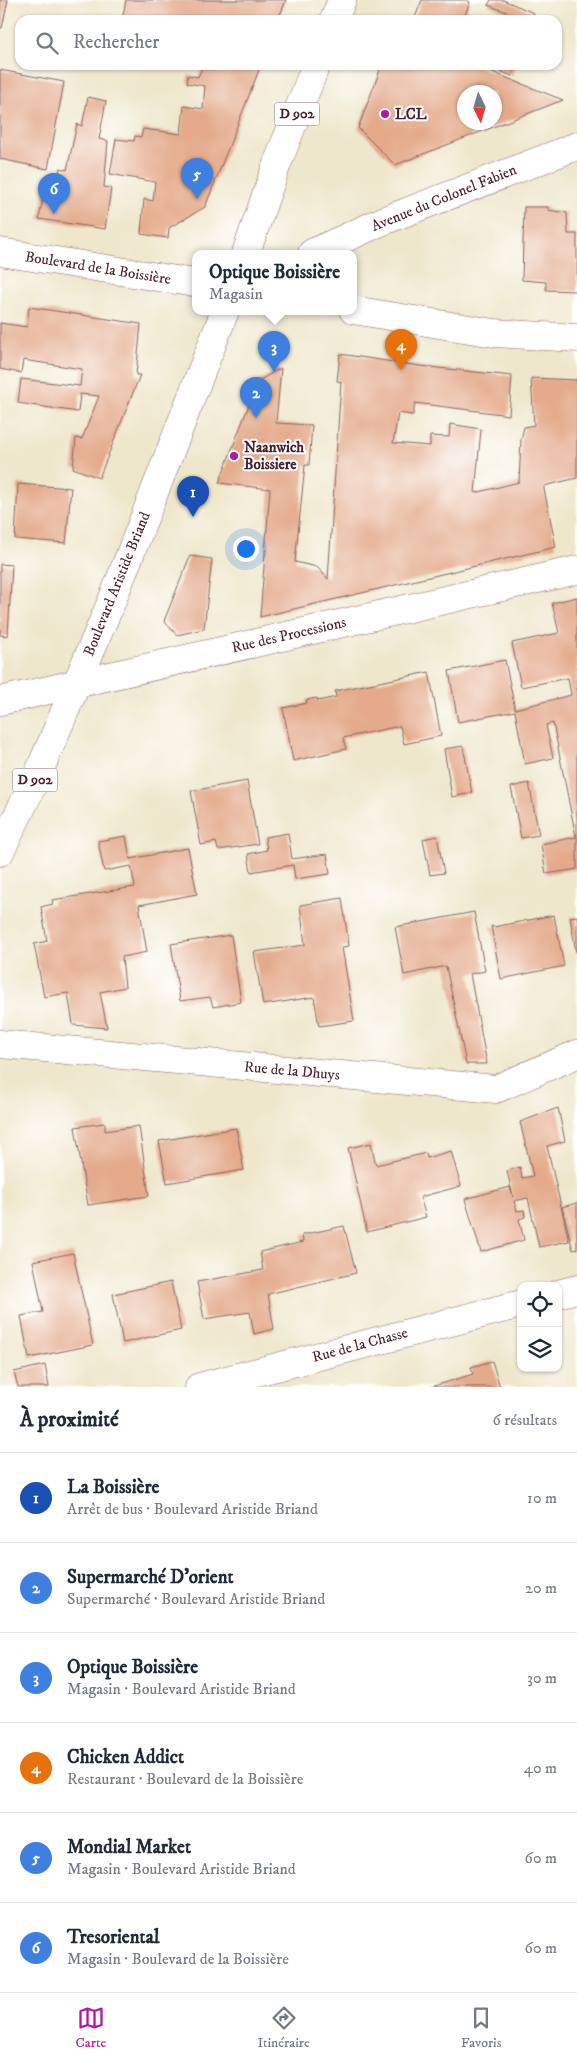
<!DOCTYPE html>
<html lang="fr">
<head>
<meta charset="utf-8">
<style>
	body { margin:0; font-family:"IM FELL DW Pica",serif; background:#f6f6f7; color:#1f2937 }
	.controls { position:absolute; right:15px; bottom:15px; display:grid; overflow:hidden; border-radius:10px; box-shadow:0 1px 4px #0004 }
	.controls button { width:45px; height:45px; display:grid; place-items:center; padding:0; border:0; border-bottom:1px solid #e0e1e3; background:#fff; color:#1f2937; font:25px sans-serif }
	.compass { position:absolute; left:457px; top:85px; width:45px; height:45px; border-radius:50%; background:#fff; box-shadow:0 1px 4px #0004; rotate:175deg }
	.you { position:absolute; left:245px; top:548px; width:18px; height:18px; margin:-12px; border:4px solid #fff; border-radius:50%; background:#1a73e8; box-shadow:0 0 0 8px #1a73e833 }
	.badge { display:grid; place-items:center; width:32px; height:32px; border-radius:50%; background:#b5179e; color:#fff; font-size:16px; font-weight:700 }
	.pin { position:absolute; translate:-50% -41px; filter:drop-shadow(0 1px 2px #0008) }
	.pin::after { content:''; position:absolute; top:26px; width:18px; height:15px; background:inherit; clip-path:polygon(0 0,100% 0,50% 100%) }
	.popup { position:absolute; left:192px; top:250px; width:165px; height:65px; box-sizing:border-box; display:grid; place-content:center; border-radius:10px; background:#fff; filter:drop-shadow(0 1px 4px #0005); font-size:16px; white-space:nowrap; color:#747a83 }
	.popup b { font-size:19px; color:#1f2937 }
	.popup::after { content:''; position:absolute; left:50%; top:100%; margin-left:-10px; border:10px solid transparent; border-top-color:#fff }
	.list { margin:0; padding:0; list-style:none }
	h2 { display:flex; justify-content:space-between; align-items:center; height:65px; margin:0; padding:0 20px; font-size:21px }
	h2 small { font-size:16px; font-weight:400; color:#747a83 }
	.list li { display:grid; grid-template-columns:32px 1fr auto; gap:15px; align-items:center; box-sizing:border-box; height:90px; padding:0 20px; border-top:1px solid #e0e1e3 }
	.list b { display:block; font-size:19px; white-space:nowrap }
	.list p { margin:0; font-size:16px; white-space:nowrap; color:#747a83 }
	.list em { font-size:16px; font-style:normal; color:#747a83 }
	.icon { flex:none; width:28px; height:28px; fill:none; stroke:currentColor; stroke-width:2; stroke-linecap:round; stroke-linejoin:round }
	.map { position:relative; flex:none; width:577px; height:1387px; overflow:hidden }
	.search { position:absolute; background:#fff; box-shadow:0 1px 4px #0004; left:15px; right:15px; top:15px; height:55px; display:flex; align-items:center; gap:12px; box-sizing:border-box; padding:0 18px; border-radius:15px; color:#747a83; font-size:19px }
	.sheet { height:605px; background:#fff }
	nav { display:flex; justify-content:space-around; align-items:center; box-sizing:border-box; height:70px; border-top:1px solid #e0e1e3; background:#fff; font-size:14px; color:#747a83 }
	nav a { display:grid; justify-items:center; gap:2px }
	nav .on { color:#b5179e }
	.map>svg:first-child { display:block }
	.building { fill:#e4aa8b; fill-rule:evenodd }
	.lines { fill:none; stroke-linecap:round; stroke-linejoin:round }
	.minor-casing { stroke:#846563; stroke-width:29 }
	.secondary-casing { stroke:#846563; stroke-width:29 }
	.primary-casing { stroke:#846563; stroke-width:29 }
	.minor { stroke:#fff; stroke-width:28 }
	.secondary { stroke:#fff; stroke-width:28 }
	.primary { stroke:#fff; stroke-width:28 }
	.poi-dot { fill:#b5179e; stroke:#fff; stroke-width:2 }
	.labels { text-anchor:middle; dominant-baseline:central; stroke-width:4; stroke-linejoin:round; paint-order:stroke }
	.shield { fill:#fff; stroke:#80626b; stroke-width:1 }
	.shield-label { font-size:14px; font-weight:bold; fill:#4a1f2b }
	.poi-label { font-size:15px; font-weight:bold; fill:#4a1f2b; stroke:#fff; text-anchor:start }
	.street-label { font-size:15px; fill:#4a1f2b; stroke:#fff }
</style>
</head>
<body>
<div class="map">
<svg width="577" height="1387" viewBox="0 0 577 1387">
	<rect width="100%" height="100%" fill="#fff"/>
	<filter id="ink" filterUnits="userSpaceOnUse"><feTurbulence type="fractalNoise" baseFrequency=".02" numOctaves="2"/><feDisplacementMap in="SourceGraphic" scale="10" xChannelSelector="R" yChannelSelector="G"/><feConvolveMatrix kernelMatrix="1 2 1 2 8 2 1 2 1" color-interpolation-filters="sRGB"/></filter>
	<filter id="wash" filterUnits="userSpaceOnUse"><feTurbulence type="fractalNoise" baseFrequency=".0096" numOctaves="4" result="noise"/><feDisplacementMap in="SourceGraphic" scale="20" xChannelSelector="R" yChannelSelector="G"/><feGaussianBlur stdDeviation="1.12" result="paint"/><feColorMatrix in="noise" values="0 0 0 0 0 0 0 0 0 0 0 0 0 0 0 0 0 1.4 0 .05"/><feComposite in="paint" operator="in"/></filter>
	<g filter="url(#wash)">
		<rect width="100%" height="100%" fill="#efe7cc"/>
		<g id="blocks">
			<path class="building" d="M0,0h8l-6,28h-2z
				M126,0h160l-8,20h-156z
				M422,0h44l4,2 -7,18h-49z
				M491,0h12l31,13 -4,7h-3l-39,-15z
				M203,65h58l-56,142 -36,21 -1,10 -27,-4 3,-35 9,2 2,-19 -45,-8 6,-35 18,2 1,-5 6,1 2,-8 38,5 3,-28 19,3 2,-23 -18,-3 1,-8 10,2z
				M382,65h92l89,35 -168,65 -37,-37zM464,92h30v30h-30z
				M485,65h31l-4,11z
				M0,70l64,12 -16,87 -48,-10z
				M88,97l18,4 -7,38 9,2 -4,46 7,1 -6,41 -66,-10 8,-42 11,2 2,-11 7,2 10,-46 5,2z
				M524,207h24v3l19,3 1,21h9v57l-31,-1v-8l-24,-2z
				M29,307l112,17 -5,51h4l-41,103 -26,-10 3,-30 6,1 17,-43 -19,-2 -2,18 -60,-9 3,-24 59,7 2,-17 -59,-9 -2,13 -21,-4v-46l27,4z
				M340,354l80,12 92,10 -3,39 -94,-12 -2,12 -15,-2 -5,30 37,3v-10l19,1 1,-13 31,5 -6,64 44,-11 2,-42 3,-13 10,-2 -3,-47 46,2v98l-33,8v3l12,58 -296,70 10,-128 -51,-6 39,-102 23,-13 -5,55 36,2 -3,40h-4l-10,97 22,5 11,12 13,-197 -4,-1z
				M18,484l53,4 -5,55 -51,-4z
				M190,556l22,3 -8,70 -27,6 -13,-14z
				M0,564l12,1 -4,71 -8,-1z
				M577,597v272l-31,5 -5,-30 35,-7 -23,-114 -7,2 7,33 -28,6 -10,-53 -57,11 -9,-51 56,-11 10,49 56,-14 -3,-17 -47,9 -9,-44 47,-10 -7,-30z
				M429,672l12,64 -37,8 -4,-18 -57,12 3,11 -53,12 -10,-53 24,-5 -1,-3 11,-2 1,3 18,-4 -1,-6z
				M463,746l9,47 -20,4 -8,-48z
				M247,781l11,63 -40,6 -2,-8 -15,3 -10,-54z
				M529,783l10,52 -18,3 -10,-51z
				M288,833l4,26 35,-5 3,20 -35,5 -2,-14 -42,7 -3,-18 19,-4 -2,-13z
				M126,836l4,23 58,-11 9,46 -58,11 8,47 -25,5 3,30 -25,5 7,36 -34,-3 -5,-32 -24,4 -10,-53 13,-3 -6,-34 12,-3 -1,-4 83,-13 -4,-21 -27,5 -6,-30z
				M437,836l7,37 -14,2 -7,-36z
				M342,898l7,48 -7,1 12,74 -35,5 -5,-29 -51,8 -9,-53 51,-7 -5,-40z
				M474,912l11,59 -15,3 17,90h-21l-20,-98 -42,9 -9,-48z
				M554,915l10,51 -63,13 -10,-53 3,1z
				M577,916v36h-1l-6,-35z
				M231,935l10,67 -28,5 -3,-10 -30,4 -9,-57z
				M558,1108l7,33 -18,5 22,95 -30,6 -11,-49 -14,3 3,10 7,-1 1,7 -6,2 5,21 -43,12 -16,-53 45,-12 3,10 -6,-26 13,-4 2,11 11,-2 -13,-54z
				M105,1123v8l34,-5 10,70 -61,9 -13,-78z
				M236,1128l8,42 -77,13 -8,-42z
				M371,1143l5,22 50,-12 1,5 24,-7 10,35 -41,11 6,20 -59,15 -19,-84z
				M577,1203v46l-4,1 -11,-43z
				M344,1226l12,47 -88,21 6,35 -20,5 -4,-22 -46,7 -7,-37 66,-12 -3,-18 43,-10 -1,-7z
				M73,1253l20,92 -64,13 -8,-42 22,-4 -10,-51z
				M171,1282l10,48 -58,13 -10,-49z
				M492,1361l8,26h-69l42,-13 -2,-7z
				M45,1365l4,22h-31l-4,-15z"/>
		</g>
	</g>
	<g filter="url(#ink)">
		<use href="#blocks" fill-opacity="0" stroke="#846563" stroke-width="1"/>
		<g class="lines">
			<defs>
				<path id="minor" d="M312,253l71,-32 194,-75
					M0,701l577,-131
					M0,1044l496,45 81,-35
					M558,1294l19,-5
					M199,1387l322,-83"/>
				<path id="secondary" d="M0,252l195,31
					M353,310l141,23 83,5"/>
				<path id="primary" d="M334,20l8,-20
					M246,253l31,-89 39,-99
					M0,852l39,-80 74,-174 112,-287"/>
			</defs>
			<use href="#minor" class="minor-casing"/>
			<use href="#secondary" class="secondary-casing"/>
			<use href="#primary" class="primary-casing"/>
			<use href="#minor" class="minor"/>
			<use href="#secondary" class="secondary"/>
			<use href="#primary" class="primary"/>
		</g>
	</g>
	<g class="poi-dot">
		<circle cx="385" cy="114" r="5"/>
		<circle cx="234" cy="456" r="5"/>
	</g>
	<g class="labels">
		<g class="shield">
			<rect x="274.5" y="102.5" width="45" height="23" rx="4"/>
			<rect x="12.5" y="768.5" width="45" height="23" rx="4"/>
		</g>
		<g class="shield-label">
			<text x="297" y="114">D 902</text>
			<text x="35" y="780">D 902</text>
		</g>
		<g class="poi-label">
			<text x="395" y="114">LCL</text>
			<text x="244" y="447">Naanwich<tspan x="244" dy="17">Boissiere</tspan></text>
		</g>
		<g class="street-label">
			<text transform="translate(444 198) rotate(-22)">Avenue du Colonel Fabien</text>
			<text transform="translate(98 268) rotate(9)">Boulevard de la Boissière</text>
			<text transform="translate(117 584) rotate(-68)">Boulevard Aristide Briand</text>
			<text transform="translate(289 635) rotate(-13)">Rue des Processions</text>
			<text transform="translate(292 1071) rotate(5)">Rue de la Dhuys</text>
			<text transform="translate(360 1345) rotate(-15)">Rue de la Chasse</text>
		</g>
	</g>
</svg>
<div class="controls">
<button><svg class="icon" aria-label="locate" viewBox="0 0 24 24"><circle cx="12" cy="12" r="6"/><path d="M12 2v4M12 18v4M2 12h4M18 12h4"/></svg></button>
<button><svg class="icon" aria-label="layers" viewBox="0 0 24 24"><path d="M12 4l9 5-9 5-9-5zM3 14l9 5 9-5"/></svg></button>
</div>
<svg class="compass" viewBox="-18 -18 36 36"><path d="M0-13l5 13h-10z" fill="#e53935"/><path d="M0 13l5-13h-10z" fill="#747a83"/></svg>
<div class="you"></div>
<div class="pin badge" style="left:193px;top:517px;background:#1a4fb4">1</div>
<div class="pin badge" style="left:256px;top:418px;background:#3f7fe0">2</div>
<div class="pin badge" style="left:274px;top:372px;background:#3f7fe0">3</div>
<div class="popup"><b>Optique Boissière</b>Magasin</div>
<div class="pin badge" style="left:401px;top:370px;background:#e8710a">4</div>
<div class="pin badge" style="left:197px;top:199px;background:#3f7fe0">5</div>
<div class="pin badge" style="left:54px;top:214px;background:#3f7fe0">6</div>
<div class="search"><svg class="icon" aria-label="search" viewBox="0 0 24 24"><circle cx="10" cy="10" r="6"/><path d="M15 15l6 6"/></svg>Rechercher</div>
</div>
<section class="sheet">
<h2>À proximité<small>6 résultats</small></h2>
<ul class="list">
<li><span class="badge" style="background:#1a4fb4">1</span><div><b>La Boissière</b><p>Arrêt de bus · Boulevard Aristide Briand</p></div><em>10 m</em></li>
<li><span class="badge" style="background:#3f7fe0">2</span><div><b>Supermarché D’orient</b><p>Supermarché · Boulevard Aristide Briand</p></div><em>20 m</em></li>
<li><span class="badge" style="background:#3f7fe0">3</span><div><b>Optique Boissière</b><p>Magasin · Boulevard Aristide Briand</p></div><em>30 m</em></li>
<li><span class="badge" style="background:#e8710a">4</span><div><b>Chicken Addict</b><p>Restaurant · Boulevard de la Boissière</p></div><em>40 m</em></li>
<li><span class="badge" style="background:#3f7fe0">5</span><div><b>Mondial Market</b><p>Magasin · Boulevard Aristide Briand</p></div><em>60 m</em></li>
<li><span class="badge" style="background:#3f7fe0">6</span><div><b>Tresoriental</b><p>Magasin · Boulevard de la Boissière</p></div><em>60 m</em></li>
</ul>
</section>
<nav>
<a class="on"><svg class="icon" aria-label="map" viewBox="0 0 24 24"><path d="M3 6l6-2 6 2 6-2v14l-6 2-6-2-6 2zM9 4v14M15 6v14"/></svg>Carte</a>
<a><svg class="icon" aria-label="directions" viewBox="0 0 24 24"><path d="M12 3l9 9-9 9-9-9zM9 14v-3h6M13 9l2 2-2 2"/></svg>Itinéraire</a>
<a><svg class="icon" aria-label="saved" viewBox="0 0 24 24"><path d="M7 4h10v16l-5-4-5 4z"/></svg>Favoris</a>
</nav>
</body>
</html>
